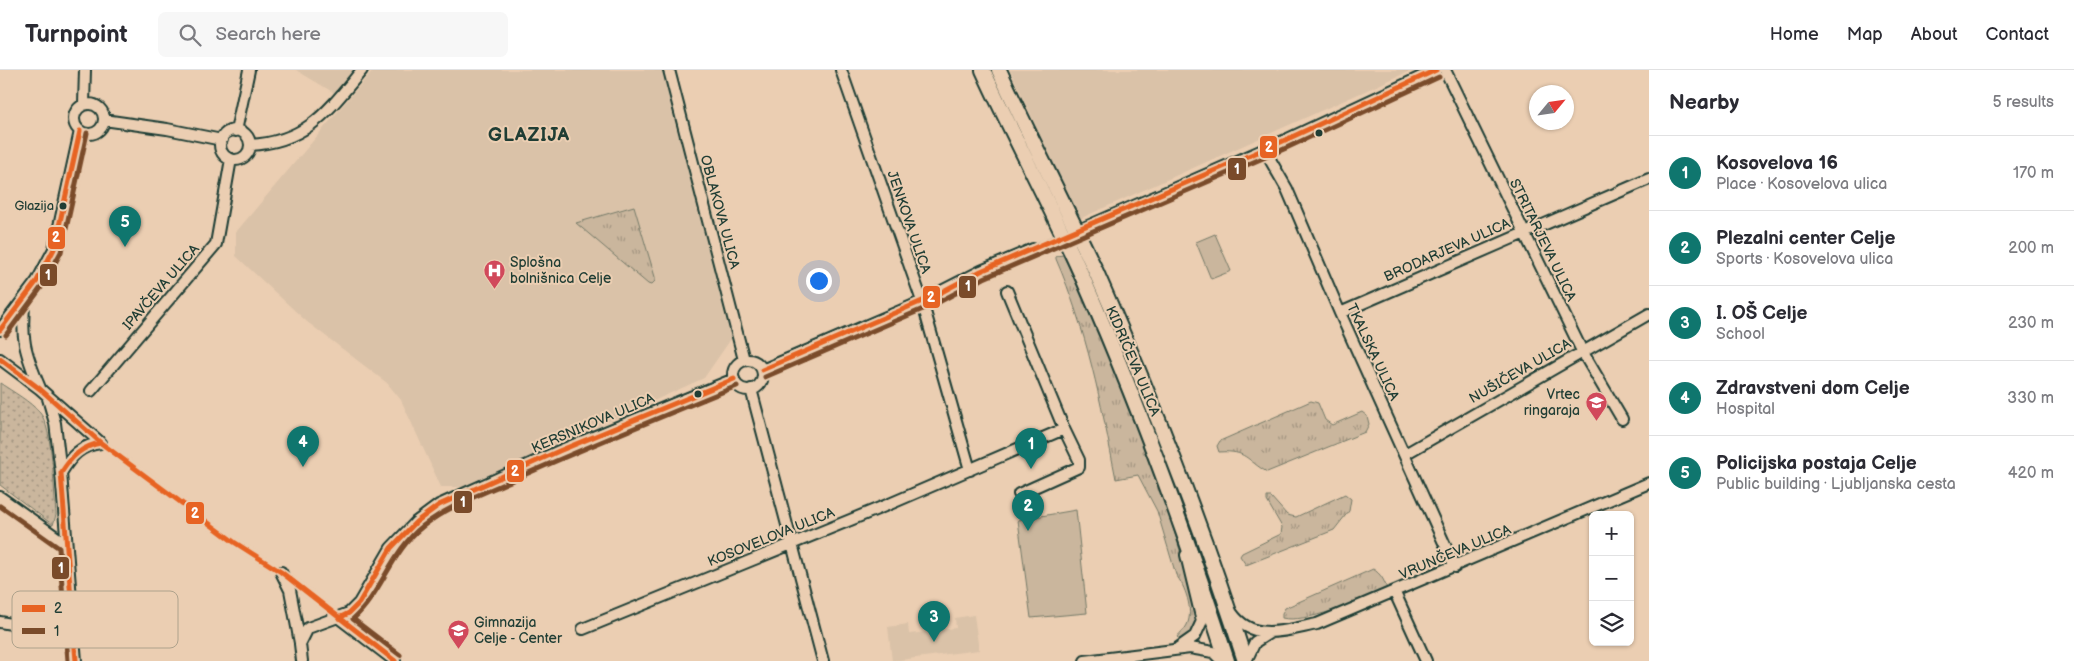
<!DOCTYPE html>
<html lang="en">
<head>
<meta charset="utf-8">
<style>
	body { margin:0; font-family:"Balsamiq Sans",sans-serif; background:#f7f7f7; color:#2b2b33 }
	.controls { position:absolute; right:15px; bottom:15px; display:grid; overflow:hidden; border-radius:8px; box-shadow:0 1px 4px #0004 }
	.controls button { width:45px; height:45px; display:grid; place-items:center; padding:0; border:0; border-bottom:1px solid #e1e1e2; background:#fff; color:#2b2b33; font:25px sans-serif }
	.compass { position:absolute; left:1529px; top:15px; width:45px; height:45px; border-radius:50%; background:#fff; box-shadow:0 1px 4px #0004; rotate:61deg }
	.you { position:absolute; left:818px; top:210px; width:18px; height:18px; margin:-12px; border:4px solid #fff; border-radius:50%; background:#1a73e8; box-shadow:0 0 0 8px #1a73e833 }
	.badge { display:grid; place-items:center; width:32px; height:32px; border-radius:50%; background:#0f766e; color:#fff; font-size:16px; font-weight:700 }
	.pin { position:absolute; translate:-50% -41px; filter:drop-shadow(0 1px 2px #0008) }
	.pin::after { content:''; position:absolute; top:26px; width:18px; height:15px; background:inherit; clip-path:polygon(0 0,100% 0,50% 100%) }
	.list { margin:0; padding:0; list-style:none }
	h2 { display:flex; justify-content:space-between; align-items:center; height:65px; margin:0; padding:0 20px; font-size:21px }
	h2 small { font-size:16px; font-weight:400; color:#7c7c81 }
	.list li { display:grid; grid-template-columns:32px 1fr auto; gap:15px; align-items:center; box-sizing:border-box; height:75px; padding:0 20px; border-top:1px solid #e1e1e2 }
	.list b { display:block; font-size:19px; white-space:nowrap }
	.list p { margin:0; font-size:16px; white-space:nowrap; color:#7c7c81 }
	.list em { font-size:16px; font-style:normal; color:#7c7c81 }
	.icon { flex:none; width:28px; height:28px; fill:none; stroke:currentColor; stroke-width:2; stroke-linecap:round; stroke-linejoin:round }
	.map { position:relative; flex:none; width:1649px; height:591px; overflow:hidden }
	header { display:flex; align-items:center; gap:30px; box-sizing:border-box; height:70px; padding:0 25px; background:#fff; border-bottom:1px solid #e1e1e2 }
	header strong { font-size:24px }
	nav { display:flex; gap:28px; margin-inline-start:auto; font-size:18px }
	.search { width:350px; height:45px; background:#f7f7f7; display:flex; align-items:center; gap:12px; box-sizing:border-box; padding:0 18px; border-radius:8px; color:#7c7c81; font-size:19px }
	main { display:flex }
	aside { flex:1; background:#fff }
	.map>svg:first-child { display:block }
	.built { fill:#dac2a8 }
	.grass { fill:url(#grass-tufts); stroke:#747a68 }
	.park { fill:url(#park-dots); stroke:#747a68 }
	.pitch { fill:#cab69d; stroke:#747a68 }
	.lines { fill:none; stroke-linecap:round; stroke-linejoin:round }
	.minor-tunnel { stroke:#c2b199; stroke-width:10; stroke-dasharray:10 5; stroke-linecap:butt }
	.minor-casing { stroke:#1f3d34; stroke-width:14 }
	.major-casing { stroke:#1f3d34; stroke-width:18 }
	.minor { stroke:#ebceb2; stroke-width:10 }
	.major { stroke:#ebceb2; stroke-width:14 }
	.bus-1-casing { stroke:#ebceb2; stroke-width:9 }
	.bus-2-casing { stroke:#ebceb2; stroke-width:9 }
	.bus-1 { stroke:#e76323; stroke-width:5 }
	.bus-2 { stroke:#7a4b2a; stroke-width:5 }
	.bus-dot { fill:#1f3d34; stroke:#ebceb2; stroke-width:2 }
	.labels { text-anchor:middle; dominant-baseline:central; stroke-width:4; stroke-linejoin:round; paint-order:stroke }
	.bus-label { font-size:13px; fill:#1f3d34; stroke:#ebceb2; text-anchor:end }
	.street-label { font-size:14px; fill:#1f3d34; stroke:#ebceb2 }
	.poi-label { font-size:14px; fill:#1f3d34; stroke:#ebceb2; text-anchor:start }
	.district-label { font-size:19px; font-weight:bold; letter-spacing:1px; fill:#1f3d34; stroke:#ebceb2 }
	.key { fill:#ebceb2; stroke:#aea28c; stroke-width:1 }
	.key-label { font-size:14px; fill:#1f3d34 }
	.line-badge { stroke:#ebceb2; stroke-width:2 }
	.badge-label { font-size:14px; text-anchor:middle; font-weight:bold; fill:#fff }
</style>
</head>
<body>
<header>
<strong>Turnpoint</strong>
<div class="search"><svg class="icon" aria-label="search" viewBox="0 0 24 24"><circle cx="10" cy="10" r="6"/><path d="M15 15l6 6"/></svg>Search here</div>
<nav><a>Home</a><a>Map</a><a>About</a><a>Contact</a></nav>
</header>
<main>
<div class="map">
<svg width="1649" height="591" viewBox="0 0 1649 591">
	<defs>
		<pattern id="grass-tufts" width="24" height="20" patternUnits="userSpaceOnUse" patternTransform="scale(1.25)"><rect width="24" height="20" fill="#cab69d"/><path d="M3 7l-1-3M5 7V3M7 7l1-3M15 17l-1-3M17 17v-4M19 17l1-3" fill="none" stroke="#a39581"/></pattern>
		<pattern id="park-dots" width="8" height="8" patternUnits="userSpaceOnUse" patternTransform="scale(1.25)"><rect width="8" height="8" fill="#cab69d"/><path d="M2 2h.1M6 6h.1" fill="none" stroke="#a39581" stroke-width="1.8" stroke-linecap="round"/></pattern>
	</defs>
	<rect width="100%" height="100%" fill="#ebceb2"/>
	<filter id="ink" filterUnits="userSpaceOnUse"><feTurbulence type="fractalNoise" baseFrequency=".02" numOctaves="2"/><feDisplacementMap in="SourceGraphic" scale="10" xChannelSelector="R" yChannelSelector="G"/><feConvolveMatrix kernelMatrix="1 2 1 2 8 2 1 2 1" color-interpolation-filters="sRGB"/></filter>
	<g filter="url(#ink)">
		<path class="built" d="M296,0h59l-19,24z
			M373,0h289l69,269 -27,39 -240,109h-23l-40,-87 -14,-17 -81,-62 -70,-65v-24z
			M1010,0h402l-333,149z
			M974,545l5,35 -87,11 -4,-34 20,-3 1,10 18,-2 -1,-10 11,-2 2,10 17,-2 -1,-10z"/>
		<path class="grass" d="M634,136l21,71v4l-4,4 -3,-1 -72,-61z
			M1063,185l30,64 62,151 43,138 -2,22 -14,11 -5,-4c3,-5 8,-7 10,-12 7,-15 -2,-39 -11,-50l-19,-64 -19,-36 -22,4c-15,-76 -29,-149 -60,-220v-3z
			M1311,331l7,2 7,17 7,5 30,-13 5,4 2,8 -4,8 -98,40c-21,-12 -20,-22 -48,-20l-2,-6 3,-5z
			M1345,424l6,5 -2,12 -15,19 -88,35 -6,-9 2,-3 39,-19 1,-7 -15,-26v-4h4l16,18 9,2z
			M1373,499c8,5 11,11 14,20l-6,5c-23,7 -76,30 -99,24v-5l3,-5z"/>
		<path class="park" d="M0,313c13,9 30,18 40,30 13,14 14,81 16,102l-3,10 -53,-40z"/>
		<path class="pitch" d="M1215,164l16,37 -20,8 -15,-37z
			M1076,440l11,103 -56,5 -13,-98z"/>
		<g class="lines">
			<path class="minor-tunnel" d="M1033,179l35,-15"/>
			<defs>
				<path id="minor" d="M669,0l75,290
					M841,0l81,231 48,169
					M1445,0l137,281 40,68
					M74 49a15 15 0 1 1 30 0a15 15 0 1 1-30 0Z
					M84,34l1,-34
					M104,50l63,9 55,11
					M220 75a15 15 0 1 1 30 0a15 15 0 1 1-30 0Z
					M236,61l13,-61
					M250,75c57,-3 78,-34 112,-75
					M1264,79l23,40 53,124 115,254
					M1086,157l195,-85 155,-72
					M1007,221l57,138
					M25,228c-5,39 0,55 15,90
					M1340,243l309,-134
					M0,260l37,-49 17,-32 26,-118
					M0,289l40,30 61,54
					M733 305a15 15 0 1 1 30 0a15 15 0 1 1-30 0Z
					M762,300l150,-64 69,-35 52,-22
					M751,319l72,272
					M91,321l125,-147 15,-85
					M47,325l8,28 6,50 15,188
					M1405,384l244,-140
					M61,403c10,-17 20,-28 40,-30
					M0,427l66,47
					M281,502l9,18 10,53
					M1395,523l31,68
					M1232,543c21,30 55,17 85,11l332,-141
					M339,548l56,43
					M0,552l29,5 45,1
					M583,559l309,-126 172,-74 15,31v7l-60,27
					M1178,578l17,-12 7,-15 -16,-66
					M302,591l-2,-17 8,-16 41,-15 10,-10 32,-55 25,-26 23,-17 120,-54 175,-72
					M1085,591l105,-13 23,4 9,9
					M1246,591l9,-19 14,-9"/>
				<path id="major" d="M983,0c32,70 69,138 100,208 55,125 102,253 144,383
					M999,0c31,68 66,134 97,202 56,127 107,256 149,389"/>
			</defs>
			<use href="#minor" class="minor-casing"/>
			<use href="#major" class="major-casing"/>
			<use href="#minor" class="minor"/>
			<use href="#major" class="major"/>
			<defs>
				<path id="bus-1" d="M0,260l37,-49 17,-32 26,-118
					M0,289l40,30 61,54 133,99 47,30 114,89
					M762,300l172,-74 47,-25 300,-129 155,-72
					M339,548l10,-5 10,-10 32,-55 25,-26 23,-17 120,-54 175,-72
					M76,591l-15,-188c10,-16 21,-27 40,-30"/>
				<path id="bus-2" d="M6,265l37,-50 18,-33 26,-119
					M765,307l172,-74 47,-25 300,-129 155,-72
					M0,436l59,42 9,113
					M400,585l-47,-36c29,-26 38,-68 70,-93 28,-22 62,-33 94,-48 72,-32 146,-62 220,-92"/>
			</defs>
			<use href="#bus-1" class="bus-1-casing"/>
			<use href="#bus-2" class="bus-2-casing"/>
			<use href="#bus-1" class="bus-1"/>
			<use href="#bus-2" class="bus-2"/>
		</g>
	</g>
	<defs>
		<symbol id="hospital-pin" viewBox="-11 -11 22 30"><path d="M0 17L-7.5 6A9.5 9.5 0 1 1 7.5 6Z" fill="#d1495b" stroke="#ebceb2"/><path d="M-5-5h3v3.5h4V-5h3V5h-3V1.5h-4V5h-3Z" fill="#fff"/></symbol>
		<symbol id="school-pin" viewBox="-11 -11 22 30"><path d="M0 17L-7.5 6A9.5 9.5 0 1 1 7.5 6Z" fill="#d1495b" stroke="#ebceb2"/><path d="M0-5L7-2L0 1L-7-2ZM-4 1L0 2.5L4 1V4Q0 6-4 4Z" fill="#fff"/></symbol>
	</defs>
	<g fill-rule="evenodd">
		<use href="#hospital-pin" x="482" y="188" width="25" height="34"/>
		<use href="#school-pin" x="1584" y="320" width="25" height="34"/>
		<use href="#school-pin" x="446" y="548" width="25" height="34"/>
	</g>
	<g class="bus-dot">
		<circle cx="1319" cy="63" r="4.5"/>
		<circle cx="63" cy="136" r="4.5"/>
		<circle cx="698" cy="324" r="4.5"/>
	</g>
	<g class="labels">
		<g class="bus-label">
			<text x="54" y="136">Glazija</text>
		</g>
		<g class="street-label">
			<text transform="translate(720 142) rotate(75)">OBLAKOVA ULICA</text>
			<text transform="translate(909 152) rotate(71)">JENKOVA ULICA</text>
			<text transform="translate(1543 170) rotate(64)">STRITARJEVA ULICA</text>
			<text transform="translate(1447 180) rotate(-24)">BRODARJEVA ULICA</text>
			<text transform="translate(161 217) rotate(-49)">IPAVČEVA ULICA</text>
			<text transform="translate(1373 282) rotate(65)">TKALSKA ULICA</text>
			<text transform="translate(1133 291) rotate(67)">KIDRIČEVA ULICA</text>
			<text transform="translate(1520 301) rotate(-30)">NUŠIČEVA ULICA</text>
			<text transform="translate(593 353) rotate(-23)">KERSNIKOVA ULICA</text>
			<text transform="translate(771 467) rotate(-22)">KOSOVELOVA ULICA</text>
			<text transform="translate(1455 482) rotate(-23)">VRUNČEVA ULICA</text>
		</g>
		<g class="poi-label">
			<text x="510" y="192">Splošna<tspan x="510" dy="16">bolnišnica Celje</tspan></text>
			<text x="1580" y="324" text-anchor="end">Vrtec<tspan x="1580" dy="16">ringaraja</tspan></text>
			<text x="474" y="552">Gimnazija<tspan x="474" dy="16">Celje - Center</tspan></text>
		</g>
		<g class="district-label">
			<text x="529" y="65">GLAZIJA</text>
		</g>
	</g>
	<rect x="12" y="521" width="166" height="57" rx="8" class="key"/>
	<rect x="22" y="535" width="23" height="7" fill="#e76323"/>
	<rect x="22" y="558" width="23" height="6" fill="#7a4b2a"/>
	<g class="key-label">
		<text x="54" y="543">2</text>
		<text x="54" y="566">1</text>
	</g>
	<g class="line-badge">
		<rect x="1259" y="65" width="19" height="24" rx="5" fill="#e76323"/>
		<rect x="1227" y="87" width="20" height="24" rx="5" fill="#7a4b2a"/>
		<rect x="47" y="156" width="19" height="24" rx="5" fill="#e76323"/>
		<rect x="39" y="193" width="19" height="24" rx="5" fill="#7a4b2a"/>
		<rect x="958" y="205" width="19" height="24" rx="5" fill="#7a4b2a"/>
		<rect x="922" y="215" width="19" height="24" rx="5" fill="#e76323"/>
		<rect x="506" y="389" width="19" height="24" rx="5" fill="#e76323"/>
		<rect x="453" y="420" width="20" height="24" rx="5" fill="#7a4b2a"/>
		<rect x="185" y="431" width="20" height="24" rx="5" fill="#e76323"/>
		<rect x="51" y="486" width="19" height="24" rx="5" fill="#7a4b2a"/>
	</g>
	<g class="badge-label">
		<text x="1269" y="82">2</text>
		<text x="1237" y="104">1</text>
		<text x="56" y="172">2</text>
		<text x="48" y="210">1</text>
		<text x="968" y="221">1</text>
		<text x="931" y="232">2</text>
		<text x="515" y="406">2</text>
		<text x="463" y="437">1</text>
		<text x="195" y="448">2</text>
		<text x="61" y="503">1</text>
	</g>
</svg>
<div class="controls">
<button>+</button>
<button>−</button>
<button><svg class="icon" aria-label="layers" viewBox="0 0 24 24"><path d="M12 4l9 5-9 5-9-5zM3 14l9 5 9-5"/></svg></button>
</div>
<svg class="compass" viewBox="-18 -18 36 36"><path d="M0-13l5 13h-10z" fill="#e53935"/><path d="M0 13l5-13h-10z" fill="#7c7c81"/></svg>
<div class="you"></div>
<div class="pin badge" style="left:1031px;top:399px">1</div>
<div class="pin badge" style="left:1028px;top:461px">2</div>
<div class="pin badge" style="left:934px;top:572px">3</div>
<div class="pin badge" style="left:303px;top:397px">4</div>
<div class="pin badge" style="left:125px;top:177px">5</div>
</div>
<aside>
<h2>Nearby<small>5 results</small></h2>
<ul class="list">
<li><span class="badge">1</span><div><b>Kosovelova 16</b><p>Place · Kosovelova ulica</p></div><em>170 m</em></li>
<li><span class="badge">2</span><div><b>Plezalni center Celje</b><p>Sports · Kosovelova ulica</p></div><em>200 m</em></li>
<li><span class="badge">3</span><div><b>I. OŠ Celje</b><p>School</p></div><em>230 m</em></li>
<li><span class="badge">4</span><div><b>Zdravstveni dom Celje</b><p>Hospital</p></div><em>330 m</em></li>
<li><span class="badge">5</span><div><b>Policijska postaja Celje</b><p>Public building · Ljubljanska cesta</p></div><em>420 m</em></li>
</ul>
</aside>
</main>
</body>
</html>
